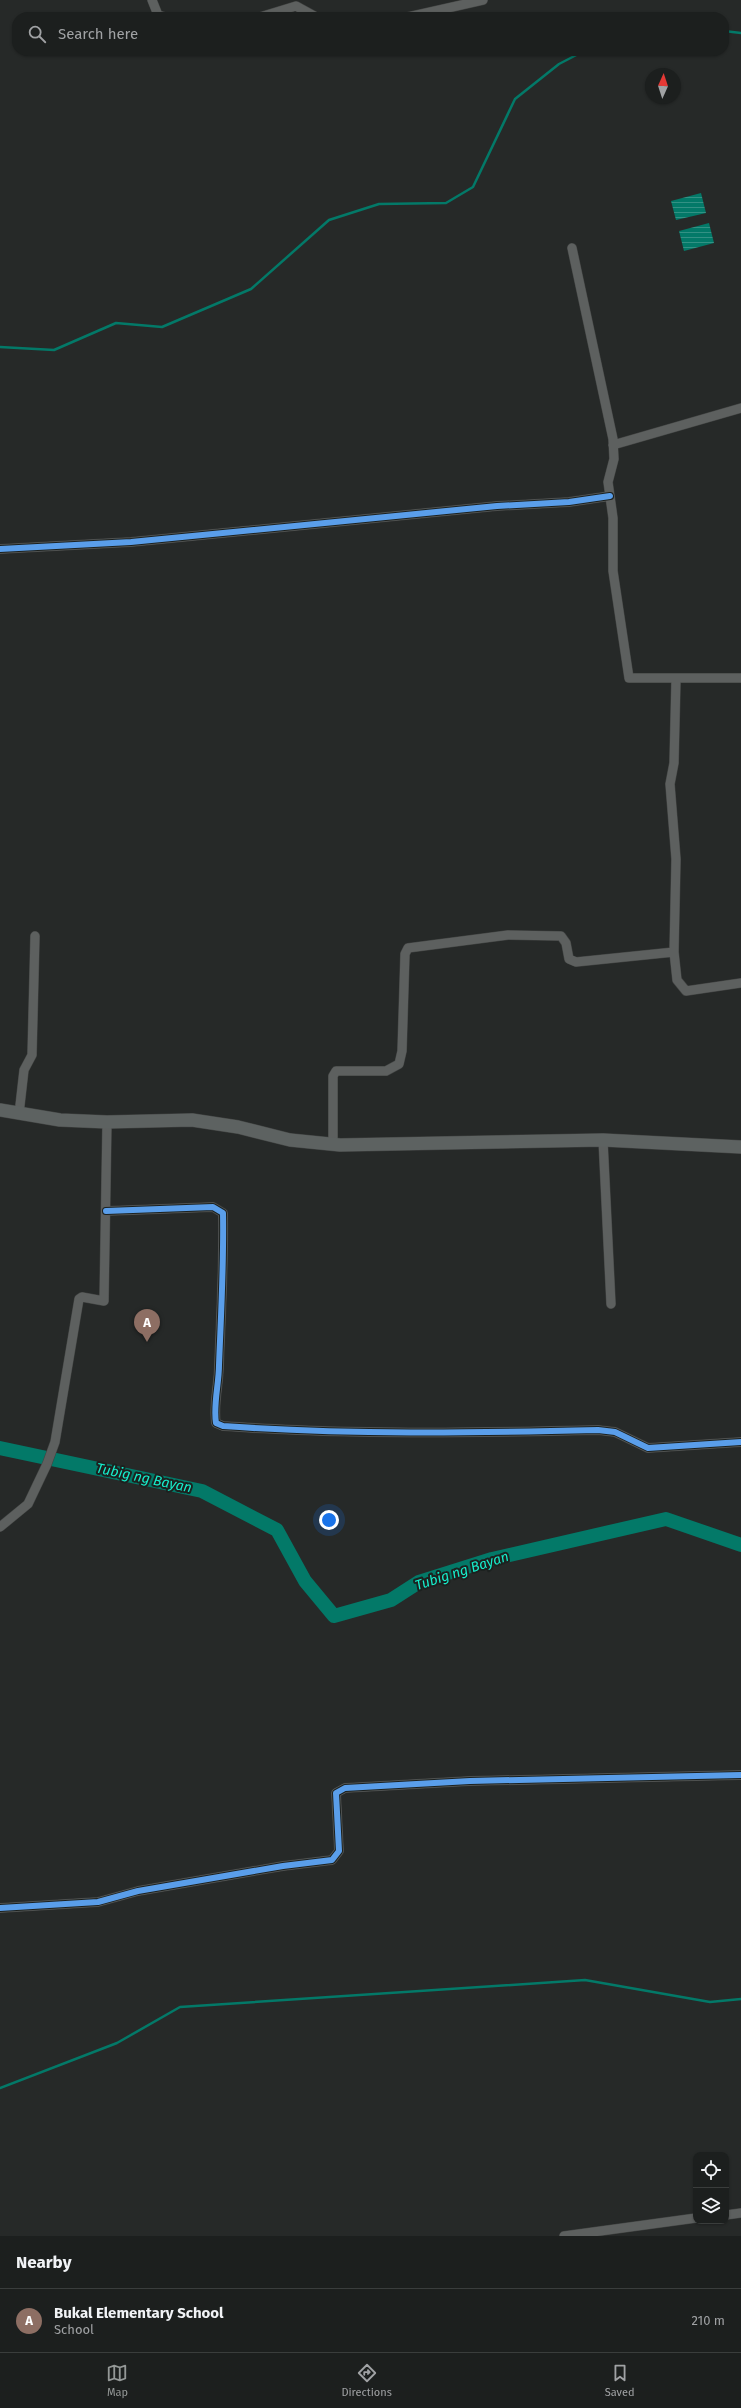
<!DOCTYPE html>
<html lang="en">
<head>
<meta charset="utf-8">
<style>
	body { margin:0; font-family:"Fira Sans",sans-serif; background:#292c2b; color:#f1f3f6 }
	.controls { position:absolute; right:12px; bottom:12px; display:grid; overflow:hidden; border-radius:8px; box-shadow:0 1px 3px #0004 }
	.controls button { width:36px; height:36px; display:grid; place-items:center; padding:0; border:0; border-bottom:1px solid #3a3d3c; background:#1c1f1e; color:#f1f3f6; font:20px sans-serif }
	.compass { position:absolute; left:645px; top:68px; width:36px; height:36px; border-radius:50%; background:#1c1f1e; box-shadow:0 1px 3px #0004; rotate:3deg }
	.you { position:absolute; left:329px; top:1520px; width:14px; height:14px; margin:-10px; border:3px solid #fff; border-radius:50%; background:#1a73e8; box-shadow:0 0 0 6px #1a73e833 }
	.badge { display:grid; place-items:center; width:26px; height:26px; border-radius:50%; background:#949897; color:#fff; font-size:13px; font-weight:700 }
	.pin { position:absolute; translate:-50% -33px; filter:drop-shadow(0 1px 2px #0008) }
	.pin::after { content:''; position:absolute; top:21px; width:14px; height:12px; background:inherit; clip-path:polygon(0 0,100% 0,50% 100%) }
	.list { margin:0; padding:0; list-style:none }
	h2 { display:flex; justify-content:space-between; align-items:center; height:52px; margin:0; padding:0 16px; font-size:17px }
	h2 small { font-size:13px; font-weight:400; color:#a0a2a4 }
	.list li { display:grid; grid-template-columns:26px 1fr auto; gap:12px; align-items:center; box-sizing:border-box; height:64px; padding:0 16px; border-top:1px solid #3a3d3c }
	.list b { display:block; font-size:15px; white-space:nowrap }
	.list p { margin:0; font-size:13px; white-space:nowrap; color:#a0a2a4 }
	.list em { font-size:13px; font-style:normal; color:#a0a2a4 }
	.icon { flex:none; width:22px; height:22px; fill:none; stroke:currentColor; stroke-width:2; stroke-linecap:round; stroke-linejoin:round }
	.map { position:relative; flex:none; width:741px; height:2236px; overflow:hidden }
	.search { position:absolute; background:#1c1f1e; box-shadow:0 1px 3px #0004; left:12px; right:12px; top:12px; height:44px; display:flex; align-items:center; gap:10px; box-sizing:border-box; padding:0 14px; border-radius:16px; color:#a0a2a4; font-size:15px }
	.sheet { height:116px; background:#1c1f1e }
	nav { display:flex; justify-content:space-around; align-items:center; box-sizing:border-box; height:56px; border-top:1px solid #3a3d3c; background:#1c1f1e; font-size:11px; color:#a0a2a4 }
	nav a { display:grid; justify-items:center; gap:2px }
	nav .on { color:#949897 }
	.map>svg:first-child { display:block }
	.water { fill:url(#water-rules) }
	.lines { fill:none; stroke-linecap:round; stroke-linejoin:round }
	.stream { stroke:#037968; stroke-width:2.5 }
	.river { stroke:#037968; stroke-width:14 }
	.minor-casing { stroke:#424443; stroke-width:10 }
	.secondary-casing { stroke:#424443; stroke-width:14 }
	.minor { stroke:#5d605f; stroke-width:9 }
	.secondary { stroke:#5d6261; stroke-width:13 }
	.cycleway-casing { stroke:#1c211f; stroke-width:8 }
	.cycleway { stroke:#5a9eea; stroke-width:6 }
	.labels { text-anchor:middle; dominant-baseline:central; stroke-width:4; stroke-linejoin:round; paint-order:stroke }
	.water-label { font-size:14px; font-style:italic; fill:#16edcb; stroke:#1c211f }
</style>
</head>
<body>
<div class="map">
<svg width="741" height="2236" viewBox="0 0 741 2236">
	<defs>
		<pattern id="water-rules" width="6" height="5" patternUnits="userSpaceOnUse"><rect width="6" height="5" fill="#037968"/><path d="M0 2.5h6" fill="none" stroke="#339184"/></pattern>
	</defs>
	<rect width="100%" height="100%" fill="#262928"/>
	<path class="water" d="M701,193l5,20 -30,7 -5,-19z
		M709,223l5,20 -30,8 -5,-20z"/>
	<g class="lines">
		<path class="stream" d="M724,31l17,2
			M0,347l54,3 62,-27 46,4 89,-38 78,-69 50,-16 67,-1 27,-16 42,-88 44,-35 25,-13
			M0,2088l117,-45 63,-36 405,-27 125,22 31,-3"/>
		<path class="river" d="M0,1448l202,43 75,39 28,51 29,35 57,-16 28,-18 73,-23 174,-40 75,26"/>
		<defs>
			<path id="minor" d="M152,0l6,15 7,2
				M260,17l36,-11 20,11
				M408,17l75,-17
				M572,248l41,191 1,20 -6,23 5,36v53l16,107h112
				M613,445l128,-37
				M0,549l131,-7 366,-36 72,-4 41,-6
				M676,679l-2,84 -4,21 6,75 -2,93 3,28 9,11 55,-8
				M19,1114l5,-44 8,-15 3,-119
				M603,1140l8,164
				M333,1145v-69l3,-5h50l13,-7 3,-13 3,-97 3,-6 100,-13 53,1 5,7 3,16 7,3 98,-10
				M106,1211l107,-4 10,6c1,50 -2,101 -4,152 0,19 -6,40 -3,58l7,3c125,9 250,7 375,4l17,2 33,16 93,-6
				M0,1527l28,-23 19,-40 8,-22 24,-143 3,-2 22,4 3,-179
				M0,1908l98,-6 40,-11 145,-25 49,-6 7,-9 -3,-58 9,-5 125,-7 271,-6
				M726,2215l15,-2
				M564,2236l132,-18"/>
			<path id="secondary" d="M0,1110l60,10 47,2 85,-2 46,7 52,13 50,5 263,-5 138,7"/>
		</defs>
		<use href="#minor" class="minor-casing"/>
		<use href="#secondary" class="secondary-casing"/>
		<use href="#minor" class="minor"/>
		<use href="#secondary" class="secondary"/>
		<defs>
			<path id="cycleway" d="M0,549l131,-7 366,-36 72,-4 41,-6
				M106,1211l107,-4 10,6c1,50 -2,101 -4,152 0,19 -6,40 -3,58l7,3c125,9 250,7 375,4l17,2 33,16 93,-6
				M0,1908l98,-6 40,-11 145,-25 49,-6 7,-9 -3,-58 9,-5 125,-7 271,-6"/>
		</defs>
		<use href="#cycleway" class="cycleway-casing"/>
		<use href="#cycleway" class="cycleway"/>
	</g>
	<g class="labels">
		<g class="water-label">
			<text transform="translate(144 1478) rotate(12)">Tubig ng Bayan</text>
			<text transform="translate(462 1571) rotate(-18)">Tubig ng Bayan</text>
		</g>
	</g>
</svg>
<div class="controls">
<button><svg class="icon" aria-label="locate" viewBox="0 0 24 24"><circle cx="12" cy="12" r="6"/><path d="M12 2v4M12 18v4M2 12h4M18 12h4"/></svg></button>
<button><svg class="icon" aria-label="layers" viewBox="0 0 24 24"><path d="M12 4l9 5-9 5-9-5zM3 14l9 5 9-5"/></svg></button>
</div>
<svg class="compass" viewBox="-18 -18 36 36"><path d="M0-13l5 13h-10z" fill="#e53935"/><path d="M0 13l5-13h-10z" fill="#a0a2a4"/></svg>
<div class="you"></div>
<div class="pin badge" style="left:147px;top:1342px;background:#8d6e63">A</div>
<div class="search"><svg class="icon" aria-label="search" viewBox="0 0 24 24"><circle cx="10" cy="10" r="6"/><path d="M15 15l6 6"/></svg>Search here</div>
</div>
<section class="sheet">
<h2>Nearby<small></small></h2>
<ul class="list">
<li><span class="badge" style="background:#8d6e63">A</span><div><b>Bukal Elementary School</b><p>School</p></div><em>210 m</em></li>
</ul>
</section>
<nav>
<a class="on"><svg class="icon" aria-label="map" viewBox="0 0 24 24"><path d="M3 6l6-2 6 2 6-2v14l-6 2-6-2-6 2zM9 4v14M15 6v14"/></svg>Map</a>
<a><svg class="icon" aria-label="directions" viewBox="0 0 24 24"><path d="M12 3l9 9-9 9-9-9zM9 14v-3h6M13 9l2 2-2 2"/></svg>Directions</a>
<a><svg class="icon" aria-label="saved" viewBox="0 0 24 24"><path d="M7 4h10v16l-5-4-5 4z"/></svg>Saved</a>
</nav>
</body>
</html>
